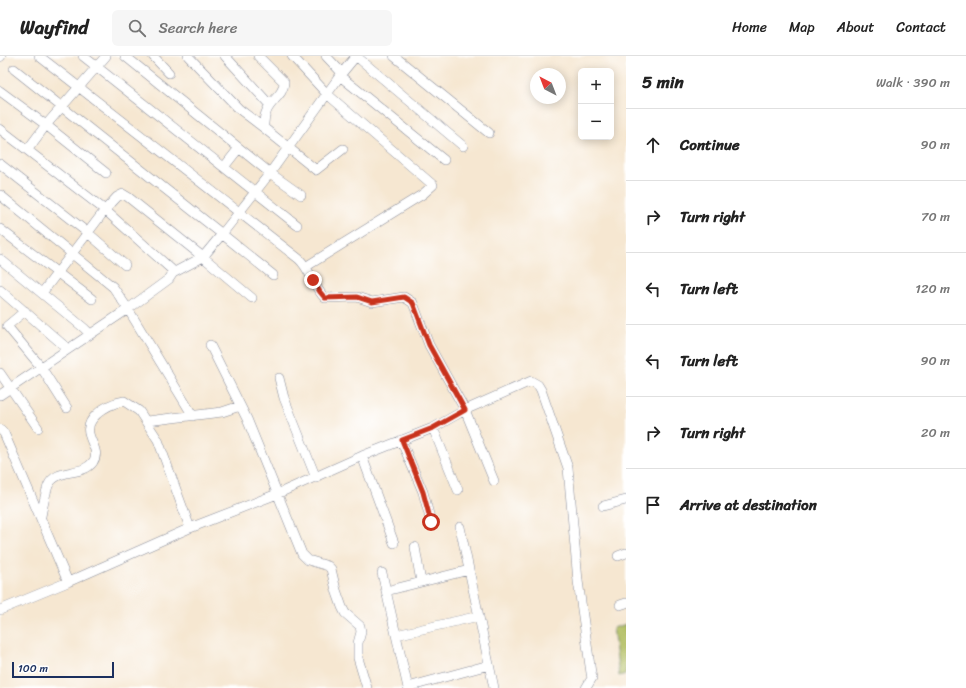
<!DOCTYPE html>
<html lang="en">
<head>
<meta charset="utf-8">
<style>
	body { margin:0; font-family:Sriracha,sans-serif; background:#f6f6f6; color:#222 }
	.controls { position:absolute; right:12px; top:12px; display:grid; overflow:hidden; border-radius:6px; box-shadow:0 2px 10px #0003 }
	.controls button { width:36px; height:36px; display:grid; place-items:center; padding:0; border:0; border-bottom:1px solid #e0e0e0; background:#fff; color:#222; font:20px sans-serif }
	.compass { position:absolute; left:530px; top:12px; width:36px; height:36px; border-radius:50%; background:#fff; box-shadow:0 2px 10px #0003; rotate:318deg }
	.scale { position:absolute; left:12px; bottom:10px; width:102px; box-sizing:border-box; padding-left:4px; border:2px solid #1b2f5e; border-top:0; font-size:11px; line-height:14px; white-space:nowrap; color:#1b2f5e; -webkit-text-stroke:3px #fff; paint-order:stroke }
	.stop { position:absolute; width:12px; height:12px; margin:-9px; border:3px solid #c8321e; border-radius:50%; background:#fff }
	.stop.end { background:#c8321e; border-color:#fff; box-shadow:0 1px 4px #0008 }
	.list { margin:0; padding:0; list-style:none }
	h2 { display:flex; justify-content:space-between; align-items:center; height:52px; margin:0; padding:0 16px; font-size:17px }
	h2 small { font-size:13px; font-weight:400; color:#767676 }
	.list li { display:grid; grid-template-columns:26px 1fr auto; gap:12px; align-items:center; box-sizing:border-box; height:72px; padding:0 16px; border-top:1px solid #e0e0e0 }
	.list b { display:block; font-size:15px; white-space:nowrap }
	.list em { font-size:13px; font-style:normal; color:#767676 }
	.icon { flex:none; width:22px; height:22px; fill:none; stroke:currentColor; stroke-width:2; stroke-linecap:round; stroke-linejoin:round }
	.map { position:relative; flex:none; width:626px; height:632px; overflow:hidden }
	header { display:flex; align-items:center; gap:24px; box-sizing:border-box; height:56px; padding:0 20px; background:#fff; border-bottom:1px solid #e0e0e0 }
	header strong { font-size:19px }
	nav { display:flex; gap:22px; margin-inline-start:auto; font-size:14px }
	.search { width:280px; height:36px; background:#f6f6f6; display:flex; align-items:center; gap:10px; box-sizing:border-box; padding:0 14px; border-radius:6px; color:#767676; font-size:15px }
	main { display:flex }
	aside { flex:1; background:#fff }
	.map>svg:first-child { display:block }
	.green { fill:#afbb5c; stroke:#65755d }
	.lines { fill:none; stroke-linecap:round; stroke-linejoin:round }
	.minor-casing { stroke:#888b98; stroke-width:10 }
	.minor { stroke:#fff; stroke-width:9 }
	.route { stroke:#c8321e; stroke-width:5 }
</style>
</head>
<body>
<header>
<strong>Wayfind</strong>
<div class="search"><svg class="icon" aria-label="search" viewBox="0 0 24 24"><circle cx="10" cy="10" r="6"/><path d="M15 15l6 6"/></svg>Search here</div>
<nav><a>Home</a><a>Map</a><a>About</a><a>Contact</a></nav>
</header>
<main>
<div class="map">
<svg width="626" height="632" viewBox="0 0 626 632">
	<rect width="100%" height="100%" fill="#fff"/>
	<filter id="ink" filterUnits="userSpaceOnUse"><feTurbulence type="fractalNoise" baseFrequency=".025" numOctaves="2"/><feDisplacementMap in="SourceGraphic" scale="8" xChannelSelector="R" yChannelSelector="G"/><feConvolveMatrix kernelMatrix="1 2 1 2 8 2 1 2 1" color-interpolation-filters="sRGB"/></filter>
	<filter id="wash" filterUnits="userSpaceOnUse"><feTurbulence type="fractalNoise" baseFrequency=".012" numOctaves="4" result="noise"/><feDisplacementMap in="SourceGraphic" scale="16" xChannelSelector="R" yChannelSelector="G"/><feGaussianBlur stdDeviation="0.9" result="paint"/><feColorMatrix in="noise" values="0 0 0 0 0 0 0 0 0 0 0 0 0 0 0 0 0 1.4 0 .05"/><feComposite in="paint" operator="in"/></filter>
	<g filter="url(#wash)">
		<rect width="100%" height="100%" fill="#f6e7d1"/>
		<path class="green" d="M626,568v50l-7,2 -6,-48z"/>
	</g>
	<g filter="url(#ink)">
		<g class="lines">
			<defs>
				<path id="minor" d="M39,0l260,203c12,11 14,28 26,39l32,-1 15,5 32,-5 9,6 16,42 36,65 29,71
					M83,0l214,169
					M125,0l145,117 31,22
					M153,0l16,17
					M188,0l51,53 25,19
					M225,0l44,48
					M258,0l26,26c0,17 -22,19 -20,46l52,42 27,-21
					M292,0l35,38 106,91 -10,9 -116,72
					M326,0l16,17
					M356,0l107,90
					M394,0l95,77
					M0,1l1,-1
					M14,13l208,165 -19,23 -75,-60 -5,-3 -6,3 -12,13 -63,83
					M340,20l104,84
					M0,35l46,34 60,48
					M0,73l105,81 66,59 2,4
					M28,93l18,-24 60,-69
					M0,108l88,69 37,32
					M224,111l15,-19
					M0,139l113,92 15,22 65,107
					M0,173l92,70
					M0,203l84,69 6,6
					M273,219l-51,-41 48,-61 72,-100 14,-17
					M0,234l68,59
					M25,255l-18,15 34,41 26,41
					M210,289l37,74 55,135 6,6 20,6 3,3 5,21 6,17 3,6 15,13 1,6 -3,11v15l9,30
					M0,317l38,55
					M279,322l5,20 32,80
					M0,339l128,-86 41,-30 4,-6 30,-16 49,41
					M147,365l75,-9 18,-6
					M433,372l25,62
					M0,373l4,4 64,149
					M401,384l22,52 8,30
					M362,400l32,87
					M603,450l23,-6
					M41,460c2,-10 4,-21 7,-30 8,-19 34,-9 45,-24 11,-16 -18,-28 4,-48 8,-8 16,-11 27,-13l15,10 19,29 32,88
					M460,471l34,161
					M415,491l6,35
					M618,500l8,-3
					M382,517l26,115
					M386,535l83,-21
					M620,549l6,-2
					M0,554l68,-28 122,-54 87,-34 85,-38 71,-28 32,-18 66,-29 7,4 3,5 27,78 10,113 13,92 1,5 -6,10
					M396,579l83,-19
					M408,631l81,-22"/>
			</defs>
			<use href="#minor" class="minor-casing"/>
			<use href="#minor" class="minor"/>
		</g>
	</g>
	<g class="lines" filter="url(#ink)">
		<path class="route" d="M313,224l7,12 5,6 32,-1 15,5 32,-5 9,6 16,42 36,65 -32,18 -31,12 21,52 8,30"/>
	</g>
</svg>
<div class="controls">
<button>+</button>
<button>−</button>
</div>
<svg class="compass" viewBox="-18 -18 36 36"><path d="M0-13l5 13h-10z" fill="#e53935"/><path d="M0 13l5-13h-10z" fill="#767676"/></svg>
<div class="scale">100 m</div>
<div class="stop" style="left:431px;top:466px"></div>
<div class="stop end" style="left:313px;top:224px"></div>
</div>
<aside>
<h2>5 min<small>Walk · 390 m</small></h2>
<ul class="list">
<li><svg class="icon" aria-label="ahead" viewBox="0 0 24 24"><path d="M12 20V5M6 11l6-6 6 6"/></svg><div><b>Continue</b></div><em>90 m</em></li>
<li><svg class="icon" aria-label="right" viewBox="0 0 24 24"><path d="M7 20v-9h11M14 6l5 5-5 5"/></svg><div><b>Turn right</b></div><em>70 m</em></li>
<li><svg class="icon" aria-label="left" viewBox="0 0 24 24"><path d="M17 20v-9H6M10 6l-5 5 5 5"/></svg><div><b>Turn left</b></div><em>120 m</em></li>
<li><svg class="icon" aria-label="left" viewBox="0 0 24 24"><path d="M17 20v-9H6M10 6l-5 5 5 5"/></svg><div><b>Turn left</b></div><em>90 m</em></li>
<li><svg class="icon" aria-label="right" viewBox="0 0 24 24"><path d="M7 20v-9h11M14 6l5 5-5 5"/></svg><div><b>Turn right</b></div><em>20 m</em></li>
<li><svg class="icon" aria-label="arrive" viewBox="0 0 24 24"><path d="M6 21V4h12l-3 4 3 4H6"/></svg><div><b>Arrive at destination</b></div></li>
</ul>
</aside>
</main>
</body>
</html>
